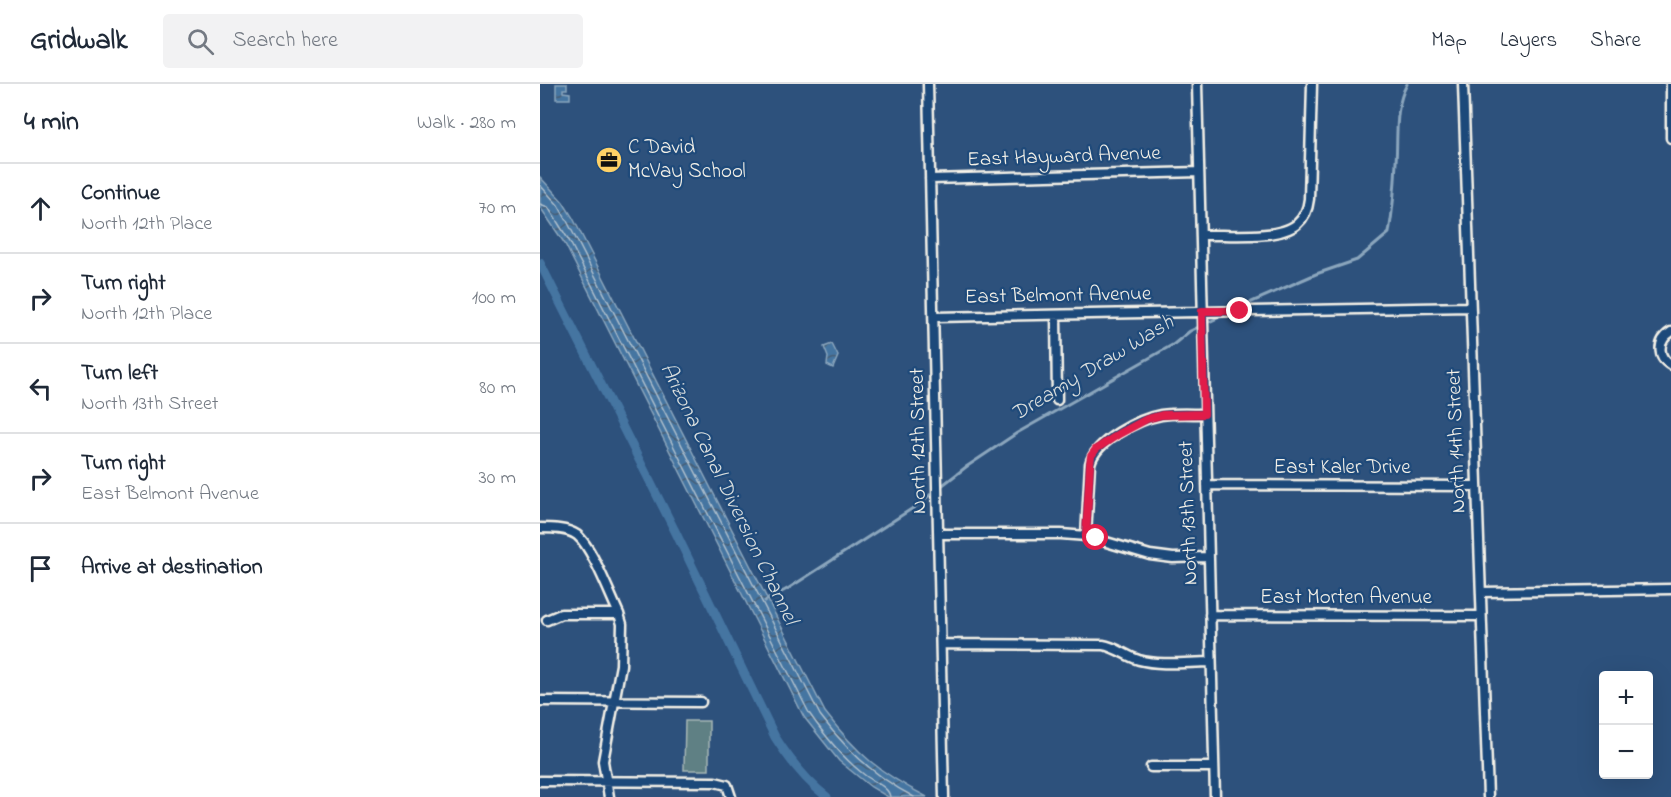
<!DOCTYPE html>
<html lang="en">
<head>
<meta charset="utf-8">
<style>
	body { margin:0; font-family:"Indie Flower",sans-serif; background:#f2f2f3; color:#1f2937 }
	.controls { position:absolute; right:18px; bottom:18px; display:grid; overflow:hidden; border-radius:6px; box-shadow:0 6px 24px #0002 }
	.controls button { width:54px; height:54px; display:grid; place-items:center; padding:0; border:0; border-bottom:2px solid #e0e1e3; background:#fff; color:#1f2937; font:30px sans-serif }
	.stop { position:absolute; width:18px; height:18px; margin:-14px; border:4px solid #e11d48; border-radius:50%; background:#fff }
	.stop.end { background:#e11d48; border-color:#fff; box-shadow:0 2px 6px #0008 }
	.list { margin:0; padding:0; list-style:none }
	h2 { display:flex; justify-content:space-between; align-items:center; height:78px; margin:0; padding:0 24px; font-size:26px }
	h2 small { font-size:20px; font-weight:400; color:#747a83 }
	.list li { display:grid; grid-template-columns:39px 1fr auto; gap:18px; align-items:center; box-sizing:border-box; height:90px; padding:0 24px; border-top:2px solid #e0e1e3 }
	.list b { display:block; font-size:22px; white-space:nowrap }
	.list p { margin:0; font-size:20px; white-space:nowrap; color:#747a83 }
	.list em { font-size:20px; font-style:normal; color:#747a83 }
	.icon { flex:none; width:33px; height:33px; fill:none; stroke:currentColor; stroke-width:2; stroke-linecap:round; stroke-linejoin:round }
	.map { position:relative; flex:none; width:1131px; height:713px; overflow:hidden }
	header { display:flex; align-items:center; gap:36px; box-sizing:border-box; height:84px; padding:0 30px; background:#fff; border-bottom:2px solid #e0e1e3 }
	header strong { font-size:28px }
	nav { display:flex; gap:33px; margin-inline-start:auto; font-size:21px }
	.search { width:420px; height:54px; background:#f2f2f3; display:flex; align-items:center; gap:15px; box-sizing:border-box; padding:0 21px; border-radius:6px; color:#747a83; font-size:22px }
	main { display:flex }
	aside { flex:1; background:#fff }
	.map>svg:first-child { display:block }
	.pitch { fill:#5e8084; stroke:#a9b8b6; stroke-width:1.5 }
	.water { fill:url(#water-waves); stroke:#8ba6bd; stroke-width:1.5 }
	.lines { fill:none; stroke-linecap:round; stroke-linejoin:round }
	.shore { stroke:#aebfcc; stroke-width:1.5 }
	.stream { stroke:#8ba6bd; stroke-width:3 }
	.canal { stroke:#4574a1; stroke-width:9 }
	.minor-casing { stroke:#f4f1e8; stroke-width:13 }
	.minor { stroke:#1f4a7a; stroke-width:8 }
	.route { stroke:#e11d48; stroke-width:8 }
	.labels { text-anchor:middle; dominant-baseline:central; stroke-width:4.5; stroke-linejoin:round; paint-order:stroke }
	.poi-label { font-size:21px; fill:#f4f1e8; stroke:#1f4a7a; text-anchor:start }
	.street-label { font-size:21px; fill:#f4f1e8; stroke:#1f4a7a }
	.water-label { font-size:22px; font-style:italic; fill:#dadedd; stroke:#1f4a7a }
</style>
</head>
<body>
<header>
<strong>Gridwalk</strong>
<div class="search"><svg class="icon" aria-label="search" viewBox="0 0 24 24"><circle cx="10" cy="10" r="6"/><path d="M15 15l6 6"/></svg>Search here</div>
<nav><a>Map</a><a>Layers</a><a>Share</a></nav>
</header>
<main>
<aside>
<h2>4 min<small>Walk · 280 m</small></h2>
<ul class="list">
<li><svg class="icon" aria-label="ahead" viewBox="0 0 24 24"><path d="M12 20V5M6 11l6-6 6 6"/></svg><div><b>Continue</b><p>North 12th Place</p></div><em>70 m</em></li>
<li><svg class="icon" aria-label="right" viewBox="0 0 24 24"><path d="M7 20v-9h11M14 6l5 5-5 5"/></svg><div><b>Turn right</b><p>North 12th Place</p></div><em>100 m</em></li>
<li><svg class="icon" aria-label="left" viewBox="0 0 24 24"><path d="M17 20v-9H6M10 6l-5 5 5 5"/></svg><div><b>Turn left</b><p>North 13th Street</p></div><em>80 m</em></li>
<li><svg class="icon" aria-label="right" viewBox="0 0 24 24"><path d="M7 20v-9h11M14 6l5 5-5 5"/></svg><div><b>Turn right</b><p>East Belmont Avenue</p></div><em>30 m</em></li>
<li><svg class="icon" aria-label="arrive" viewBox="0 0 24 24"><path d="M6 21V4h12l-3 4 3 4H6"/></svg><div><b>Arrive at destination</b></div></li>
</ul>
</aside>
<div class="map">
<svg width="1131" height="713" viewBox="0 0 1131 713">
	<defs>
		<pattern id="water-waves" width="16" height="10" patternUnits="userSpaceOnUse" patternTransform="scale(1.5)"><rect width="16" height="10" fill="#4574a1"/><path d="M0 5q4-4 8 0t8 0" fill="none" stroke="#475e74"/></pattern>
	</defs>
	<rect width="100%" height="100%" fill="#2d517c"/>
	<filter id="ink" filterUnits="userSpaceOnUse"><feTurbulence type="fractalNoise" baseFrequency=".0167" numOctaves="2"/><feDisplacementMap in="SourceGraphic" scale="12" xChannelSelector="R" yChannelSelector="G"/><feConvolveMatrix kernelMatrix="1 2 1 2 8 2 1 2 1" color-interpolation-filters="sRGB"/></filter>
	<g filter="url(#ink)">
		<path class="pitch" d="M145,637h24v49h-25z"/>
		<path class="water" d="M16,0h11v5h-4v3l7,1v6h-14z
			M0,93l23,25 10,16 252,494c32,42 55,61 102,85h-39l-17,-10 -32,-26 -35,-44 -239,-473 -25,-37z
			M292,260l6,12 -5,12 -6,-3 1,-8 -4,-10z"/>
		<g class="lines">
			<path class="shore" d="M0,101l18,20 9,16 253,494c26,35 55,62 94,82
				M0,120l8,3 22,35 239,471c16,23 34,46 57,63 8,6 23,11 24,21"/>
			<path class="stream" d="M698,224l78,-34 41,-14 32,-27c4,-24 6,-47 7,-71 2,-27 -2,-54 11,-78
				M225,517l24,-13 124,-80 53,-41 51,-34 157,-89 16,-13 34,-16"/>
			<path class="canal" d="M0,179l135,268 100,206c14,22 31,44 52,60"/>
			<defs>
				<path id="minor" d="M388,0l16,713
					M657,0l18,713
					M923,0l25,713
					M1131,0v54
					M390,95l269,-7
					M661,151c24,-1 78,5 96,-11 7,-6 11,-16 12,-25l3,-115
					M516,231l1,85
					M395,233l535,-10
					M1131,248c-14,9 -14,25 0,33
					M667,401l270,1
					M0,444c11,0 27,0 37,7 15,12 33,60 42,79l3,10 -1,41 -18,96 6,36
					M399,450h122l25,2 64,19 23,3 35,-1
					M546,452l4,-72c5,-23 49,-45 71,-49 14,-2 29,-1 43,-1
					M941,508l190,-3
					M670,531l271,1
					M7,536l14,-6h58
					M401,560l162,1c13,2 23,11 36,15 22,6 49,2 72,2
					M0,617l161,1
					M611,683h62
					M0,697l175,1 12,3 4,12"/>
			</defs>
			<use href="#minor" class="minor-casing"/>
			<use href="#minor" class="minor"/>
		</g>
	</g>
	<g class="lines" filter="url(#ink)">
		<path class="route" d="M556,454l-10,-2 4,-72 1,-8 5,-7 23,-15 28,-15 15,-4 42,-1 -2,-103h38"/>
	</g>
	<defs>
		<symbol id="office-disc" viewBox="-11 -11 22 22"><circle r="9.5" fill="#ffd166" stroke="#1f4a7a"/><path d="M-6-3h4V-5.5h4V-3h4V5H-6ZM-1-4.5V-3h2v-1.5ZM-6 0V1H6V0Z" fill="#111"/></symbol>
	</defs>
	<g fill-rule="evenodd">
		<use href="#office-disc" x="54" y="61" width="30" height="30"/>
	</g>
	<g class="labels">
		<g class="poi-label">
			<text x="88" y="64">C David<tspan x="88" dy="24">McVay School</tspan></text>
		</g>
		<g class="street-label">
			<text transform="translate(524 73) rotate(-2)">East Hayward Avenue</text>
			<text transform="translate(518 212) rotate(-1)">East Belmont Avenue</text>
			<text transform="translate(379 357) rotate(-91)">North 12th Street</text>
			<text transform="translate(917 357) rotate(-92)">North 14th Street</text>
			<text x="802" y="384">East Kaler Drive</text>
			<text transform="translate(649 429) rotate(-92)">North 13th Street</text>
			<text x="806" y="514">East Morten Avenue</text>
		</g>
		<g class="water-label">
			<text transform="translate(553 285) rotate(-31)">Dreamy Draw Wash</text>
			<text transform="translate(188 410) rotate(64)">Arizona Canal Diversion Channel</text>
		</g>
	</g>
</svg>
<div class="controls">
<button>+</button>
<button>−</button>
</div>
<div class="stop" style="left:556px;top:454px"></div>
<div class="stop end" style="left:700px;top:227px"></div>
</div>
</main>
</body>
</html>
